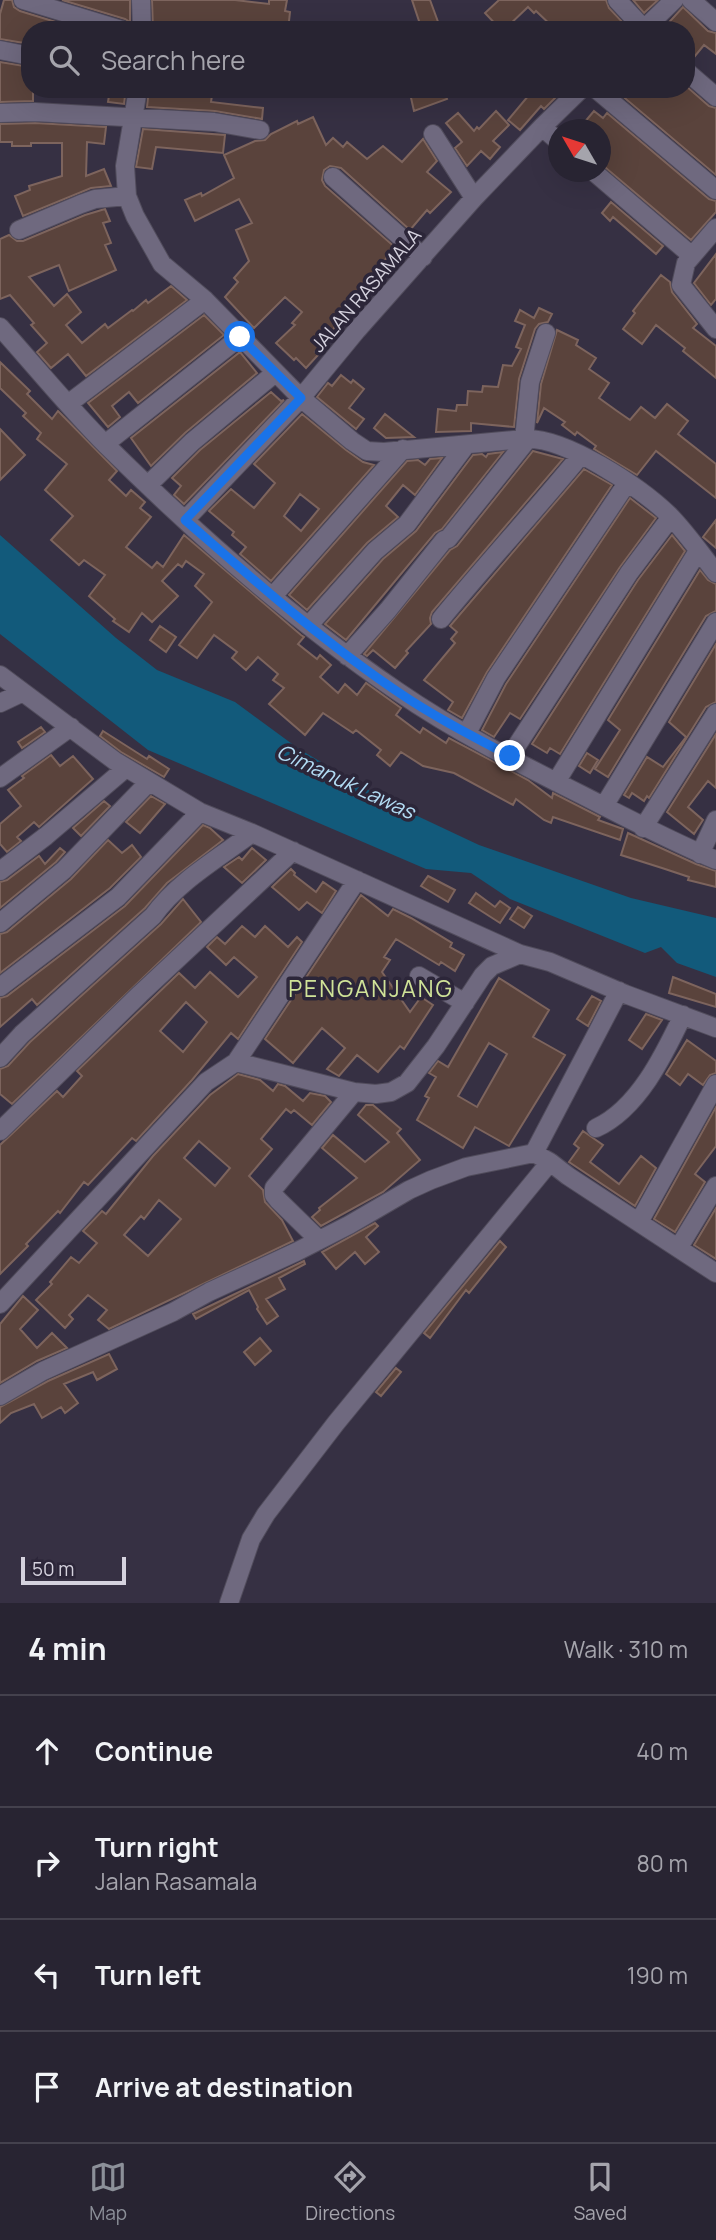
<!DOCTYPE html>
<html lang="en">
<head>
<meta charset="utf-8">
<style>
	body { margin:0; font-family:Manrope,sans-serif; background:#34303e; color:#f1f3f6 }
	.compass { position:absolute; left:548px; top:119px; width:63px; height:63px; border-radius:50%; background:#282432; box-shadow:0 7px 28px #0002; rotate:309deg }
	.scale { position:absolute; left:21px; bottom:18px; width:105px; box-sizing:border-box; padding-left:7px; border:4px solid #d5d2de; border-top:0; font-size:19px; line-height:24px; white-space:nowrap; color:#d5d2de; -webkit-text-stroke:5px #2c2639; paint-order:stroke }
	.stop { position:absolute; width:21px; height:21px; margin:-16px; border:5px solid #1a73e8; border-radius:50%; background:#fff }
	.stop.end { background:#1a73e8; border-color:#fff; box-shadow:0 2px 7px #0008 }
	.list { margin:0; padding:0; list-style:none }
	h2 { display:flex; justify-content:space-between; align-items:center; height:91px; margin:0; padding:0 28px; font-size:30px }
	h2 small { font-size:23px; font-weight:400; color:#a5a4ac }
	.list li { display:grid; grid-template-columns:46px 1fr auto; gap:21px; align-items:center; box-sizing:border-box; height:112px; padding:0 28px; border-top:2px solid #44414d }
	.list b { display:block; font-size:26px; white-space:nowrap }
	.list p { margin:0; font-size:23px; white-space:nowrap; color:#a5a4ac }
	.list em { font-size:23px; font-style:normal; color:#a5a4ac }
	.icon { flex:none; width:38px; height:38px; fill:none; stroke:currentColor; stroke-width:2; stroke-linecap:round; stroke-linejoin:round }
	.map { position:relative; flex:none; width:716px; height:1603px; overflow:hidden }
	.search { position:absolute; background:#282432; box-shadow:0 7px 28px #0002; left:21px; right:21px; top:21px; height:77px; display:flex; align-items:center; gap:18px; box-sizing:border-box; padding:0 24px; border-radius:28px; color:#a5a4ac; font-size:26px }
	.sheet { height:539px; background:#282432 }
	nav { display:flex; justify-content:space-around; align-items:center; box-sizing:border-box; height:98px; border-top:2px solid #44414d; background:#282432; font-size:19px; color:#a5a4ac }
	nav a { display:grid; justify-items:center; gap:4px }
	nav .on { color:#8c9099 }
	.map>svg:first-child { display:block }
	.water { fill:#125a7b }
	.building { fill:#5a433c; stroke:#7d645d; stroke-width:2; fill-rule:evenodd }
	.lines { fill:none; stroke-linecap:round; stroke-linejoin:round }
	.minor-casing { stroke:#514c5c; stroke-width:20 }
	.minor { stroke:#6f697f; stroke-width:18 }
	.route { stroke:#1a73e8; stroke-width:9 }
	.labels { text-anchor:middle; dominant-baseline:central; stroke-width:7; stroke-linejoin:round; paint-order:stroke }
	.street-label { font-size:19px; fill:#d5d2de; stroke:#2c2639 }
	.water-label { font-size:21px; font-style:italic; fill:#b2dbf3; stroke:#2c2639 }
	.quarter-label { font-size:23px; letter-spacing:2px; fill:#d0e398; stroke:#2c2639 }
</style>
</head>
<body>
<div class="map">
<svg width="716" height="1603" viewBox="0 0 716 1603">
	<rect width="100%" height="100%" fill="#363043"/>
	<path class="water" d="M0,535l116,103 41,32 78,32 64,47 95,56 85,40 152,53 85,20v59l-39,-14 -16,-16 -16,6 -135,-54 -39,-26 -45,-4 -278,-119 -148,-116z"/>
	<path class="building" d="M4,0h8l2,7 6,4 62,19h-52v14l-30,-5v-25z
		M62,0h68v22l-5,-3z
		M152,0h83l34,4v-4h18l-2,11 5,1 -2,18h-135z
		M412,0h18l11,30h-19z
		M499,0h107l3,8 18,19 -2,3h-69l-20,-19 -2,2 -6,-6 -24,23h-3l-16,-17z
		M633,0h25l-14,13z
		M683,7l25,24 8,2v21l-12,-9 -13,16 -5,-1v-30h-24z
		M0,62l30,5v22h3v12l-33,1z
		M686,86l23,20 7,2v67l-102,-86h72z
		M110,89h16l-2,15 -16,-2z
		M149,89h64l-2,13 52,6 -1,11 -47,-8 -68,-4z
		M409,89h34l4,10 -33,12z
		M523,89h41l-20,20 -3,-3 -21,24 -12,-10 21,-25z
		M496,111l13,14 -16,16 7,6 -10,12 -9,-8 -14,15 -12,-18 7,-6 -16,-19 12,-10 16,18 3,-4 2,2z
		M594,111l9,7 4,-5 102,86 7,2v11l-25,28 -91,-77v-33h-22z
		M313,117l13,28 7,-7 10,9 4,-5 20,17 16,-13 19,16 21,-23 14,22 -10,11 24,20 -21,21 -3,-3 -17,20 -69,-62 -11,-2 -6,4 -2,10 3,6 72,63 -7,8 -1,-2 -30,35 4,3 -24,27 -10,16 -14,16 3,3 -12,13 -10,-10 -2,2 -18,-17 19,-18 -3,-2 10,-11 -17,-15 -31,31 -29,-31 13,-15 -4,-4 15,-17 -13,-31 16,-7 -13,-24 -44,22 -10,-21 16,-7 1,3 32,-18 -10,-23 31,-14 10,-1 6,-6 26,-13 1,3z
		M35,123l71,4 -2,17 -17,-2 -1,34 18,-7 7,17 -20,2 -68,28 -8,-20 15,-6 -1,-4 33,-10v-33h-31v3h-19v-4h-12v-18z
		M143,129l82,6 -2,18 -67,-6 -4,22 -16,-2z
		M611,202l52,44 -7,8 -43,-37 -3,4 -8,-8z
		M105,209l5,12 -7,2 8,20 -6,2 11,25 -47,21 -10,-26 -30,12 25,29 13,-12 14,18 -15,13 16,18 23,-19 3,4 24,-18 1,1 13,-11 2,3 23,-17 16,14 -101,76 -18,-22 -17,14 -14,-16 10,-9 -16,-18 3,-2 -24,-28 -10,4v-60l9,-4 8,6h6l62,-26z
		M716,254v45l-5,6 -17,-22z
		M661,275l9,7 2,10 25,32 -4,4 23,18v32l-33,-27 2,-3 -29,-23 -14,19 -19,-15 12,-16 -2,-2z
		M539,308l13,6 -4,8 -9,2 -4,5 -16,50 -5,48 -43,-4v8l-35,1 2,-23 18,2 1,-6h10l1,-14 14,1 1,-6 15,1 5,-22 9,1 9,-17 -5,-2 9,-22 -10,-4 5,-11 14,8z
		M204,315l20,20 -86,68 -9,-11 -17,14 8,11 -12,10 -20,-24z
		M557,330l21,10 -2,5 20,13 -7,11 20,14 -10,15 18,13 13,9 11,-13 14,11 12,-14 21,17 -10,13 38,30v34l-60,-47 -19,24 -43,-26 2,-3 -19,-14 -2,3 -13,-10 3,-3 -21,-14 -7,15 4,-39z
		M240,352l17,21 -72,60 -34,33 -20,-28z
		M0,362l30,29 -3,3 25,25 6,-8 2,2 57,58 -8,9 17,16 5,-6 14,12 -5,6 11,9 -25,30 26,21 5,-6 6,5 21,-32 117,100 3,2 -6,7 19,15 3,-4 11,10 -11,12 18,16 7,-9 12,11 9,-12 35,25 -5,7 24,18 3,-5 23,15 3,-5 79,42 24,18 1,-5 47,24 -2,3 25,9 -3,11 -67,-23 -2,6 -7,-3 -28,-21 -3,6 -59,-32 -31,-7 -22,-14 -11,14 -13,-11 4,-5 -25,-20 -3,3 -30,-20 -18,22 -36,-31 15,-16 -11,-8 5,-6 -20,-17 -12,13 -14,-12 5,-6 -23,-17 -17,23 -18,-13 33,-43 -17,-16 9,-12 -18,-13 -4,6 -4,-3 -16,17 16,15 -26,26 -10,-9 -13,19 -16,-11 2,-2 -26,-23 16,-21 -21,-15 -5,5 -28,-25 22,-24 -28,-26 22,-26 -30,-25 4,-6 -18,-17 3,-3 -26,-25z
		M341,375l10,8 2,-3 11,9 -15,19 15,11 -8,10 -39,-32 11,-14 4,3z
		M271,392l10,9 3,-1 -100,104 -10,-9 7,-9 -9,-8 28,-28z
		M302,414l44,36 17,12 11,3 -103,116 -31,-27 6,-7 -14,-12 2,-3 -25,-21 22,-22 23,19 21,-25 -21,-19zM300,494l19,15 -18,22 -17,-15z
		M385,414l29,23 -28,1 -12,-10z
		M0,429l25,26 -25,25z
		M533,451l30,8 -131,153 -2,6 1,6 -25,27 2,2 -13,15 -22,-18 -6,6 -3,-2 86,-104 7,-4z
		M503,452l-61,77 -7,4 -89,107 -21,-16 58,-65 33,-28 57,-76 9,-1 4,3 2,-3z
		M442,458l-27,37 -12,-10 -17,21 12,11 -31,26 -60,67 -18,-15 118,-134 11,-1 7,5 5,-6z
		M584,469l28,16 -125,187 -25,46 -14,-8 5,-8 -29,-22 31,-37 -4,-4 6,-7 -7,-6z
		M630,498l26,20 -36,49 -100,152 -10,-6 -16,24 -12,-7 24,-46z
		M716,520v28l-13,-11z
		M672,535l13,16 -125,203 -10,-6 -3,5 -15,-9 106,-164z
		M700,570l8,10 8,4v27l-10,5 -98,161 -13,-8 25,-39 -12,-10z
		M160,626l16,11 -10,15 -16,-12z
		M716,644v58l-10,5 -57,91 -2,-2 -3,5 -12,-8 -3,5 -5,-3 23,-38 16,10 23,-30 -17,-15z
		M41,727l4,5 -23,16 -4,-6z
		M103,731l44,28 2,-3 20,13 -5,8 -43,-25 -21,-16z
		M716,734v54l-8,-7 -20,26 15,13 -9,14 -27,-22z
		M587,753l11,7 -8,13 -11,-7z
		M51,755l9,11 13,-10 20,23 -54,48 -5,-5 -17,15 4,4 -14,11 -7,-8v-20l21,-18 -13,-16 16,-12 -2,-2z
		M151,796l14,8 -25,29 -14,-11z
		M104,801l6,5 -29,30 -8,-8z
		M203,825l7,3 13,12 -56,43 -22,25 -108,97 -5,-6 -32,28v-29l7,-2 118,-90z
		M628,833l68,31 20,7v16l-28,-7 1,-3 -27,-9 -41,-13z
		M108,840l14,13 10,-8 9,12 -31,31 -110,85v-39l7,-2 64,-53z
		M60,848l5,4 -9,10 -56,46v-26l7,-2 32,-24 6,8z
		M252,848l14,12 -24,23 -18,-16 15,-10 3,3z
		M291,869l4,4 -1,2 22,17 7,-10 13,9 -14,22 -15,-11 -8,8 -27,-23z
		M428,876l27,14 -7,12 -27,-16z
		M476,893l19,14 5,-6 10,7 -10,15 -31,-20z
		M361,895l27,21 5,-7 18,9 41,25 -2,4 14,8 -9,16 -14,-9 -2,3 -43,-26 -12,18 6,3 -8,12 28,40 11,-15 12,8 -29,44 -4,-3 -22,26 -21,-17 -18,21 -12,-7 18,-21 -23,-20 -29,35 -28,-24z
		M183,899l18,23 -189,182 -12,-10v-25l8,-3 22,-24 131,-118z
		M518,907l14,9 -8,12 -14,-9z
		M242,926l13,11 10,-11 23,21 9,-10 5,5 -64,97 -7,-6 -39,47 -56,61 -4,-3 -44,47 -4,-3 -24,31 -2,-2 -32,33 2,2 -28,28v-129l57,-54 6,6 19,-21 -5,-5 102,-98 16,15 15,-16 28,25 19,-20 -23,-20 -8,8 -19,-18 10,-10 8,7zM186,1002l21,20 -24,30 -23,-21z
		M673,977l43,17v13l-47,-14z
		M499,978l50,32 -16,27 32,18 -56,91 -34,-19 -12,21 -46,-28 12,-22 -4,-2 11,-19 -7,-4 9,-12 10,6zM489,1043l18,11 -30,53 -19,-11z
		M592,996l9,5 -13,25 -11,-7z
		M646,1014l16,6 -20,29 -13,-9z
		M687,1040l29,21v12l-6,2 -7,10 -15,-11 -8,11 -14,-11z
		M238,1074l22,6 13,11 5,-7 7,2 18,15 7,-8 15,3 6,6 -19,23 -18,-15 -3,3 -5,-4 -25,30 11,10 -23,27 14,14 2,12 17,18 11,21 -184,88 -11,-9 9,-10 -19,-15 -19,20 4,4 -8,9 -29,-28 16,-16 -2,-2 21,-25 8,6 18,-20 -14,-12 19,-20 4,3 47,-58 57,-61zM199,1141l31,27 -15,18 -31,-28zM159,1200l22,19 -33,37 -24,-21 17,-19 3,3z
		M366,1105h7l28,24 -4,4 23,27 -37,32 -62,34 -9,-9 8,-7 -1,-2 38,-30 -35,-30 11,-13 32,27 24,-20 -31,-27z
		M716,1107v39l-21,28 10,8 -30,50 -21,-13z
		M583,1131l20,14 -13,17 29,22 22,-28 15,12 -21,38 -66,-44 10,-14 -5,-4z
		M716,1208v51l-22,-14z
		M375,1223l3,3 -12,11 13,15 -14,12 -10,-12 -19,17 -14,-17z
		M500,1241l6,6 -37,46 -3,-3 -36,48 -6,-5z
		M304,1261l1,3 -26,14 6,11 -19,10 12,17 -11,8 -10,-15 1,-2 -9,-17 -53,29 -3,-5z
		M23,1296l15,14 -18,19 17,19 15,-15 15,15 -30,13 -37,22v-59z
		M260,1338l11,13 -16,14 -11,-13z
		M109,1354l8,15 -20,11 -4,-8 -29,12 14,19 -13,10 -4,-6 -19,11 -8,-14 -23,9 -11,10v-16l48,-26z
		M396,1368l5,4 -20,24 -5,-4z"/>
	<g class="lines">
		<defs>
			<path id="minor" d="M23,0l99,30
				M141,0l1,30
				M617,0l28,30
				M691,0l25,22
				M643,30l31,-30
				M0,50l30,6
				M686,71l30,26
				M138,89l-13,77 2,30 8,20 27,48 43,36 96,98 51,43 15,10 17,1 140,-13c40,-3 116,48 145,76 17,17 32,39 47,58
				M596,89l120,101
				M0,113l35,-1 179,10 46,8
				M542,127l16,14
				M433,134l41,64
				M594,172l97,83
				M333,177l90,80
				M716,228l-30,35 -5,22 35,44
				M19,230l62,-26 14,-5 32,-3
				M0,327c35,39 69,81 106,118 90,89 187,175 291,246 58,40 123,73 185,104 45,23 88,46 134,65
				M68,404l137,-104
				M524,439l6,-57 16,-49
				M105,444l135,-107
				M148,485l44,-43 83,-69
				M185,520l116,-122 56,-68 117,-132 68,-71 39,-38
				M273,596l130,-147
				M441,619c46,-56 94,-108 140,-164
				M309,625l66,-74 32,-27 59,-79
				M347,656l41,-46 56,-70 4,-1 80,-100
				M0,675l115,86 85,51 52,21 268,121 30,8 75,32 91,34
				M0,703l21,-10
				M467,733l29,-55 131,-195
				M510,756l119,-183 42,-56
				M0,778l71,-51
				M556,782l142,-231
				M604,806l112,-184
				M643,828l73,-115
				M700,854l16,-34
				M0,871l46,-35 80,-68
				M0,923l64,-53 85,-88
				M419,976l46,27
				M0,987l118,-90 82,-85
				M0,1058l22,-24 131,-118c25,-35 66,-58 99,-83
				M236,1062l121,-182
				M596,1128c42,-19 68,-73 87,-113
				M0,1131l140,-137 153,-143
				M534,1153l85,-162
				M639,1222l77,-138
				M319,1240l-41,-40 -4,-5v-7l80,-96
				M679,1247l37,-61
				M0,1304l206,-222 30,-20 118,30 22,2 15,-2 16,-9 29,-37 47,-71 9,-9 28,-12
				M0,1396l43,-25 130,-59 36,-20 87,-40 53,-27 60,-35 22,-10 35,-13 68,-14 16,9
				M229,1603l22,-64 15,-25 70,-91 214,-261 18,14 148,97"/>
		</defs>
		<use href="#minor" class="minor-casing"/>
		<use href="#minor" class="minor"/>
	</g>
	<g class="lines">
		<path class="route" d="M240,337l61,61 -116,122c69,60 137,121 213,172 35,24 74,44 112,64"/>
	</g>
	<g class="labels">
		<g class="street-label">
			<text transform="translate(366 290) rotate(-49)">JALAN RASAMALA</text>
		</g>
		<g class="water-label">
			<text transform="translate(346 781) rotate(25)">Cimanuk Lawas</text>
		</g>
		<g class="quarter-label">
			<text x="371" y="988">PENGANJANG</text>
		</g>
	</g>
</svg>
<svg class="compass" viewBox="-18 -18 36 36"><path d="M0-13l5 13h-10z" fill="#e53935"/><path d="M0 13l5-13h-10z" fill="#a5a4ac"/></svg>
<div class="scale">50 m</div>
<div class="stop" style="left:240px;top:337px"></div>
<div class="stop end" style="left:510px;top:756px"></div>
<div class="search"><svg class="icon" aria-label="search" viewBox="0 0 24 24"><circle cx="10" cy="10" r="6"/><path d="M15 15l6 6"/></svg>Search here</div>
</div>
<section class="sheet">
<h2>4 min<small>Walk · 310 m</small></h2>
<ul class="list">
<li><svg class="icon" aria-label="ahead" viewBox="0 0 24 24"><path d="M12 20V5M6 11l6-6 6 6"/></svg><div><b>Continue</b></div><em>40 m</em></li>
<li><svg class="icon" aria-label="right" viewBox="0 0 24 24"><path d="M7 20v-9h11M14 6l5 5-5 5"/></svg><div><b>Turn right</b><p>Jalan Rasamala</p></div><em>80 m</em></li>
<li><svg class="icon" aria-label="left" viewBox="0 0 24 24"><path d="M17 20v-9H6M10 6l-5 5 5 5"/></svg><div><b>Turn left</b></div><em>190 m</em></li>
<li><svg class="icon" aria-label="arrive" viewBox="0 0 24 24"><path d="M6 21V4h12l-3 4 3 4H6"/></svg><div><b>Arrive at destination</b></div></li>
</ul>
</section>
<nav>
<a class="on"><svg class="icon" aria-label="map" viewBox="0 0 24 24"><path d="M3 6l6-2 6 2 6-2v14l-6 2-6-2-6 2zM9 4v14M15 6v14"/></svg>Map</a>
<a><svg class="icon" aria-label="directions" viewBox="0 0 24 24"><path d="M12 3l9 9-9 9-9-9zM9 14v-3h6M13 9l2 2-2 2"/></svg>Directions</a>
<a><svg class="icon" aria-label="saved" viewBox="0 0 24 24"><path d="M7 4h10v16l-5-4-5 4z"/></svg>Saved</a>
</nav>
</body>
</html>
